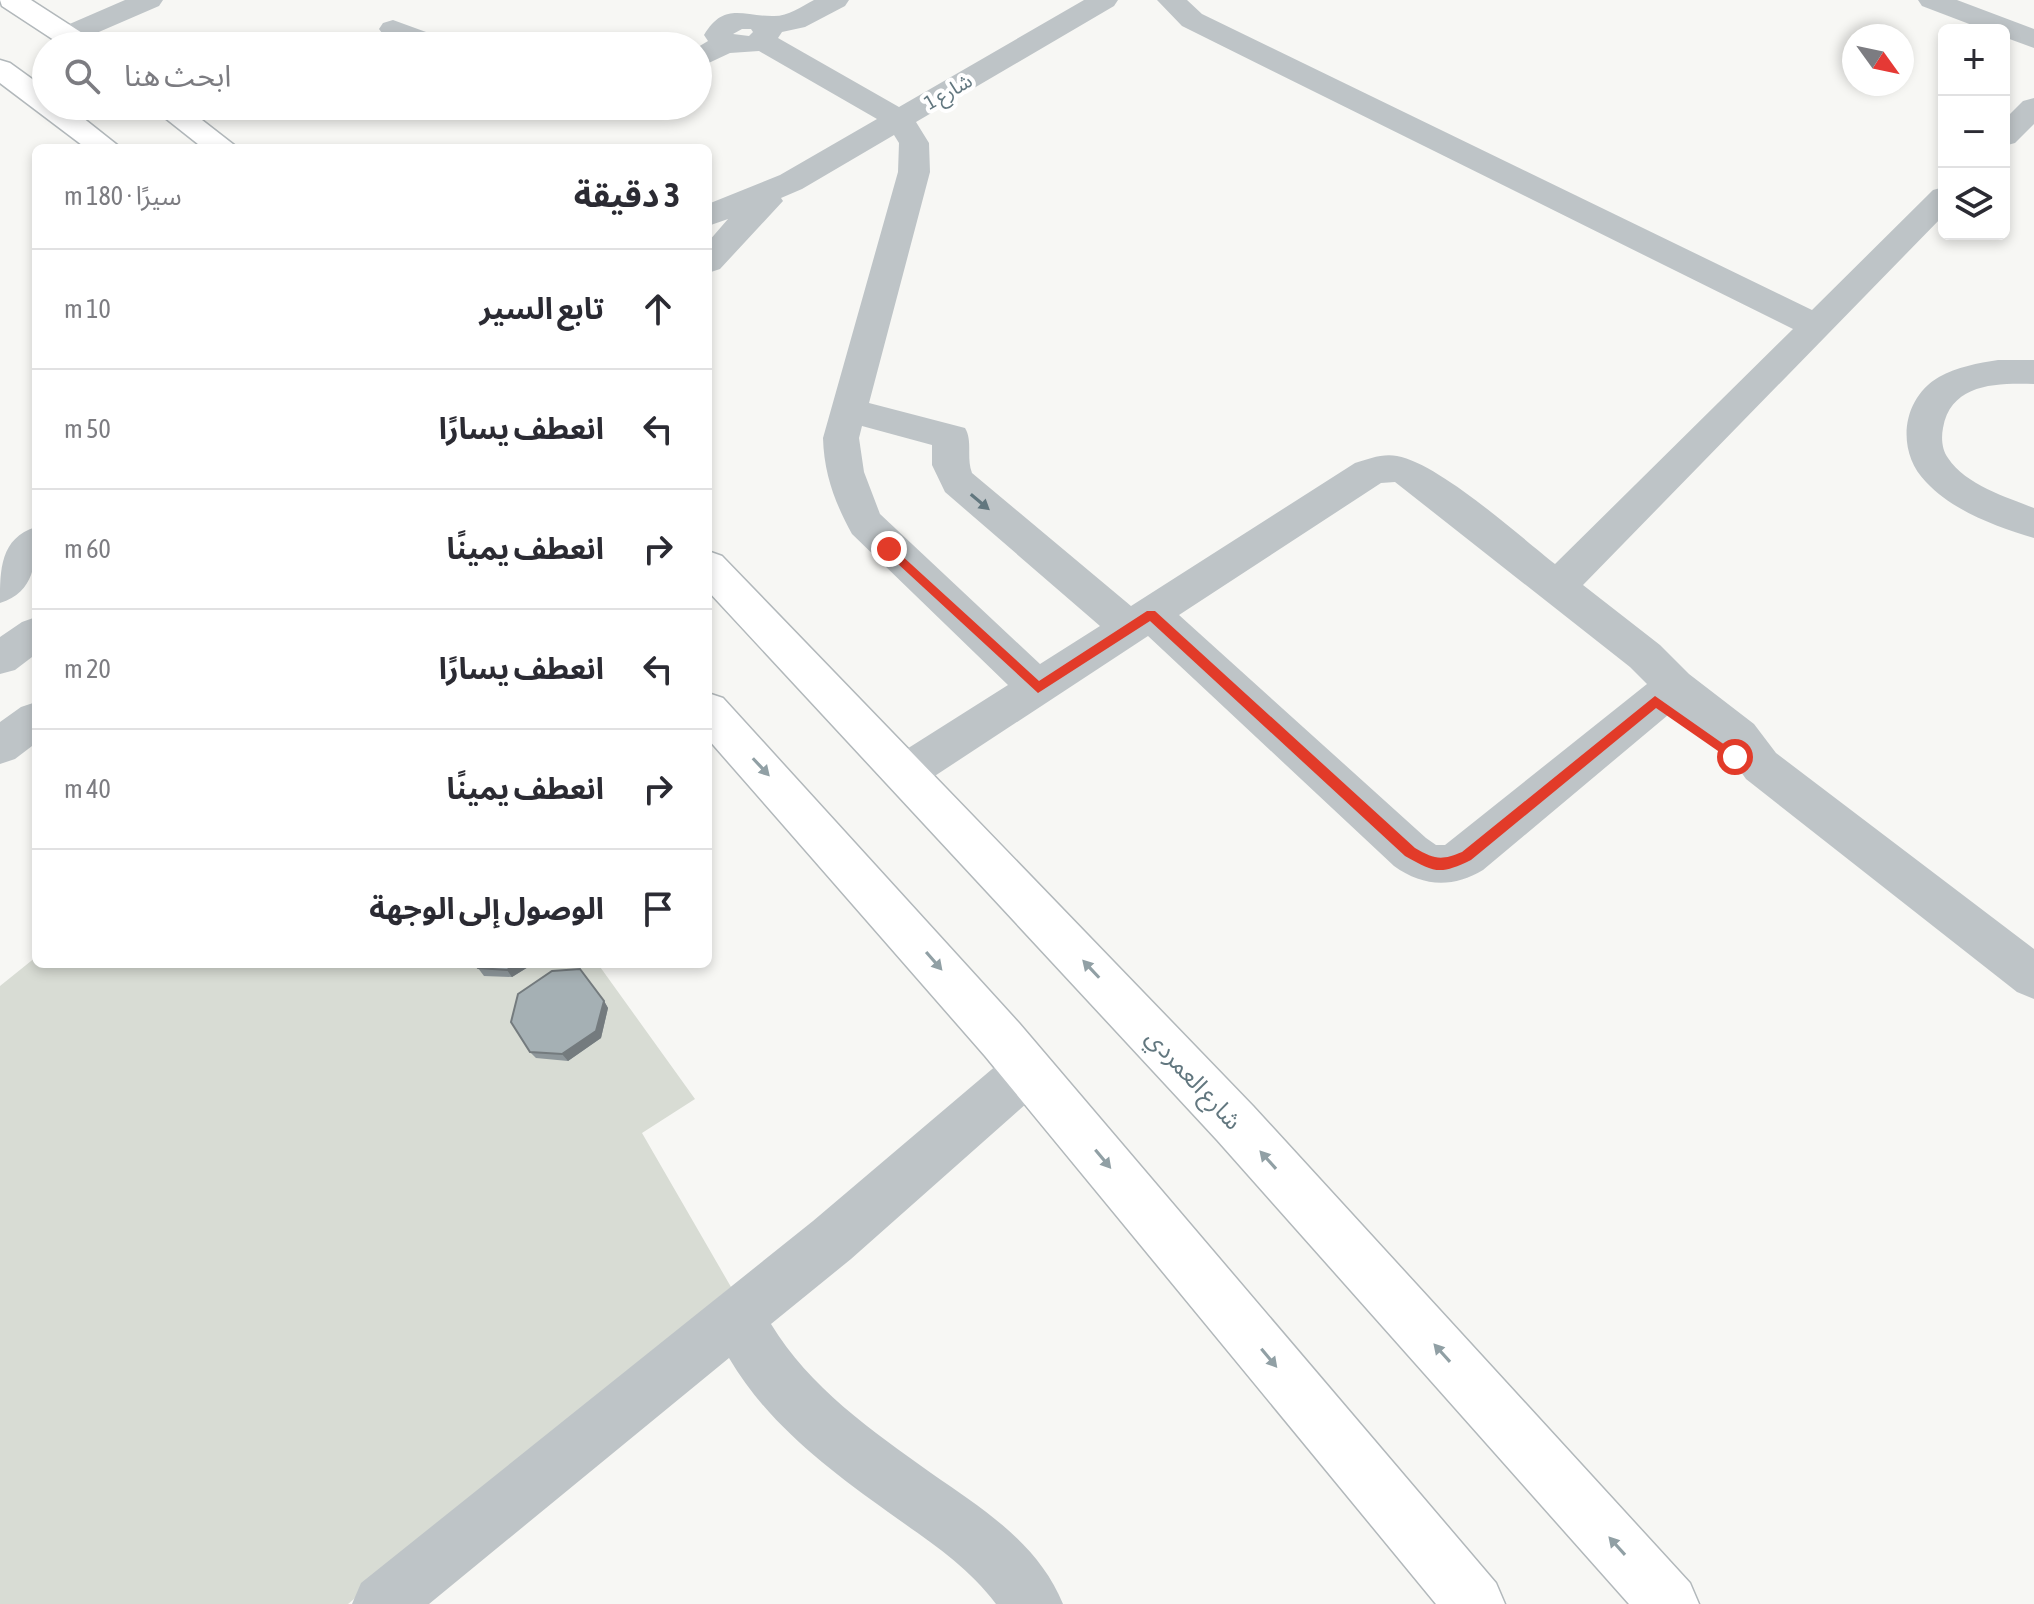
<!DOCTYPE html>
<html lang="ar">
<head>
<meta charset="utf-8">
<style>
	body { margin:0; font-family:"Asap Condensed","Noto Sans Arabic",sans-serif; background:#f7f7f7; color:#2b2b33; direction:rtl }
	.controls { position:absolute; right:24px; top:24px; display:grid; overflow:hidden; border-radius:12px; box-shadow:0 4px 12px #0003 }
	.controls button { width:72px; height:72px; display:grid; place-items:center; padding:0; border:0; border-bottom:2px solid #e1e1e2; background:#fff; color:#2b2b33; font:40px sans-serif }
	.compass { position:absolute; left:1842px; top:24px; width:72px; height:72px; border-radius:50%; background:#fff; box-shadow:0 4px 12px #0003; rotate:123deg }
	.stop { position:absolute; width:24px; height:24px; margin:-18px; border:6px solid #e23b29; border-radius:50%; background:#fff }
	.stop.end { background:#e23b29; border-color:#fff; box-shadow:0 2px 8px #0008 }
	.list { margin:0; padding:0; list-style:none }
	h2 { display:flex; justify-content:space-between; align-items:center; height:104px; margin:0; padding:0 32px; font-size:34px }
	h2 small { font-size:26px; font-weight:400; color:#7c7c81 }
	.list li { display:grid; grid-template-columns:52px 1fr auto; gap:24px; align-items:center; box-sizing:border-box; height:120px; padding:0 32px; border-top:2px solid #e1e1e2 }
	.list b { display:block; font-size:30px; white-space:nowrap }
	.list em { font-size:26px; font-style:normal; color:#7c7c81 }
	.icon { flex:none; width:44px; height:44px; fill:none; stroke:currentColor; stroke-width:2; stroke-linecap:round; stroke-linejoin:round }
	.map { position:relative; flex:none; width:2034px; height:1604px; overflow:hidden; direction:ltr }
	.search { position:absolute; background:#fff; box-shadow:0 4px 12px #0003; left:32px; top:32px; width:680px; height:88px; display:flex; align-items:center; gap:20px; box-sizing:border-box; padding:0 28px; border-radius:44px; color:#7c7c81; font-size:30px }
	.panel { position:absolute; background:#fff; box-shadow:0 4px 12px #0003; left:32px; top:144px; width:680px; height:824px; border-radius:12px; direction:rtl }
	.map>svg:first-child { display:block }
	.green { fill:#d8dcd4 }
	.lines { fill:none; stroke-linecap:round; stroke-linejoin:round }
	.major-casing { stroke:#b2b8bb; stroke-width:3 }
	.minor { fill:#bec4c7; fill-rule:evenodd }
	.major { fill:#fff; fill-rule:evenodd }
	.wall { fill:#8e979b }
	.shaded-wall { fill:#747b7e }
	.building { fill:#a5b0b4; stroke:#747b7e; stroke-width:2 }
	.oneway { fill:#62777f }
	.oneway2 { fill:#91a0a5 }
	.route { fill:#e23b29 }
	.labels { text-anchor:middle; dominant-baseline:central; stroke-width:8; stroke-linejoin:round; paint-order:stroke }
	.far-street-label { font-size:20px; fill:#62777f; stroke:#fff }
	.street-label { font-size:24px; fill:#62777f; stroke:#fff }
</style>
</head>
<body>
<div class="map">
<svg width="2034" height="1604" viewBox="0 0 2034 1604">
	<rect width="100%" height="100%" fill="#f7f7f4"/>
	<path class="green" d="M36,957v7h562l97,135 -53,34 89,154 -383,317h-348v-618z"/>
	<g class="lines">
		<defs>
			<path id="major" d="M0,0h31l62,40 4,6h-34l-61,-40z
				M0,60l10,3 36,26v17h22l53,42h-35l-86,-65z
				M150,106h34l54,42h-35z
				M708,551l14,5 531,550 437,477 9,21h-70l-412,-464 -509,-549z
				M708,693l15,5 296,325 477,560 9,21h-69l-451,-548 -277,-317z"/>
		</defs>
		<use href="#major" class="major-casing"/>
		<path class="minor" d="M125,0h38l-4,6 -81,35 -10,3 -10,-3 -4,-6 4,-6z
			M814,0h35l-4,6 -40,21 -23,5 -4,6 121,69 185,-107h34l-4,6 -198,116 13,21 1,29 -61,231 96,25c8,13 1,30 7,45l159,133 224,-143c13,-4 28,-10 42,-7 43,8 121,79 158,108l238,-235 -611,-303 -25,-26h30l15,14 610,296 121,-120 11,-3v28l-361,370 77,60 29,29 65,50 22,29 258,196v50l-17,-7 -271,-213 -22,-31 -50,-38 -191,160c-30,18 -60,17 -89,-4l-246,-230 -227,149 -15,5 -15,-5 -7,-13 7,-13 117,-74 -156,-151c-17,-31 -28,-60 -29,-96l75,-266 1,-29 -5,-8 -92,54 -21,9 2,3 -63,68 -12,4v-31l20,-23 -20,7v-22l72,-29 97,-56 -118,-68 -29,2 -32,15v-21l10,-6 -4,-6c20,-33 38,-19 68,-19 15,1 29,-9 42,-16zM742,29h9l2,3 -4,4 -16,-2zM862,426l70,19v20l13,27 155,134 -60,38 -160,-150 -16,-42 -5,-34zM1395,482l235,185 17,17 -202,161h-9l-10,-7 -247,-223 202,-132z
			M1918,0h39l77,29v19l-30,-11v-7h-19l-63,-24z
			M393,20l55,20 4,6c-22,0 -59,4 -73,-17l4,-6z
			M2034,98v26l-19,19 -11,3v-26l19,-19z
			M1998,360h36v24c-37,-1 -83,-1 -91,44 -2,10 -1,22 5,30 18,27 58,39 86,50v30c-37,-11 -81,-27 -108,-56 -30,-30 -25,-83 13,-105 18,-10 39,-14 59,-17z
			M36,527c0,32 1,64 -36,76 0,-33 0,-65 36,-76z
			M36,617v37l-21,16 -15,4v-37l22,-15z
			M36,702v41l-21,16 -15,5v-42l21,-15z
			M1028,1046l17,7 8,17 -8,17 -194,172 -80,65c38,63 101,107 160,149 52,36 107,70 132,131h-67c-29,-39 -69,-64 -108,-92 -60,-43 -121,-89 -159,-154l-300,246h-77l9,-21 452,-362 198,-168z"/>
		<use href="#major" class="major"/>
	</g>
	<path class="wall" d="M475,964h58l-21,13 -28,-1z
		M604,1001l4,7 -7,30 -33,23 -32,-3 -6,-6z"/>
	<path class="shaded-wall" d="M516,964h17l-21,13 -5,-7z
		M604,1001l4,7 -7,30 -33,23 -6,-7z"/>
	<path class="building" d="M475,964h41l-9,6 -29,-2z
		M580,969l24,32 -8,30 -34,23 -32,-2 -19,-30 7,-28 34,-23z"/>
	<defs><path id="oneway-solid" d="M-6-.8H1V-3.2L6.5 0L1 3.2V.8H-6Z" transform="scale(2)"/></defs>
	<use class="oneway" href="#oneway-solid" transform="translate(980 502) rotate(40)"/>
	<g class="oneway2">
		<use href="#oneway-solid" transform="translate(761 767) rotate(47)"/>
		<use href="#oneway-solid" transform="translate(934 961) rotate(49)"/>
		<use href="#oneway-solid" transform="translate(1091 969) rotate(-133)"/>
		<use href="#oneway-solid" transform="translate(1103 1159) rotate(50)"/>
		<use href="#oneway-solid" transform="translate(1268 1160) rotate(-132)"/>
		<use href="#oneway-solid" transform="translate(1442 1353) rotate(-132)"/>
		<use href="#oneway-solid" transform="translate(1269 1358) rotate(50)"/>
		<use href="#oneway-solid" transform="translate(1617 1546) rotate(-132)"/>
	</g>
	<path class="route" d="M889,544l150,137 108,-70h8l260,237c19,11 26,13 47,4l193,-156 87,61 -7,5 -4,-2 -75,-52 -185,152c-31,15 -36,13 -66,-4l-255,-235 -112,72 -153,-141 -2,-3z"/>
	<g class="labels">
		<g class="far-street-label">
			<text transform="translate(948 91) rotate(-30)">شارع 1</text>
		</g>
		<g class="street-label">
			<text transform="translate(1194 1079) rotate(47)">شارع العمردي</text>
		</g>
	</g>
</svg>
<div class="controls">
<button>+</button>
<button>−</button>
<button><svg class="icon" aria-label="layers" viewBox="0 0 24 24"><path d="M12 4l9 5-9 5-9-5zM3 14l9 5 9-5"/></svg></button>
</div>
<svg class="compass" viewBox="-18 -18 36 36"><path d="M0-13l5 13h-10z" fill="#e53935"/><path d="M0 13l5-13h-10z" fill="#7c7c81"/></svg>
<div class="stop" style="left:1735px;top:757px"></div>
<div class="stop end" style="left:889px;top:549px"></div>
<div class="search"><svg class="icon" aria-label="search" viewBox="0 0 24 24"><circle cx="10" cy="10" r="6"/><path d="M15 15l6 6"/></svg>ابحث هنا</div>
<section class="panel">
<h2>3 دقيقة<small>سيرًا · 180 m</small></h2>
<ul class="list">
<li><svg class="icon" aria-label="ahead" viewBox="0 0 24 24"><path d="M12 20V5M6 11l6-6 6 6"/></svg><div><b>تابع السير</b></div><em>10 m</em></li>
<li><svg class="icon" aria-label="left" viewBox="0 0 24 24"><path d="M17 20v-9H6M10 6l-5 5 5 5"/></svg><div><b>انعطف يسارًا</b></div><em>50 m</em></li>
<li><svg class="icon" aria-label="right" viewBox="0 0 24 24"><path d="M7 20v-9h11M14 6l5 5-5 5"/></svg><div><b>انعطف يمينًا</b></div><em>60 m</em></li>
<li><svg class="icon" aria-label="left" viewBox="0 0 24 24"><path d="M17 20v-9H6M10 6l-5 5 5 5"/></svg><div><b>انعطف يسارًا</b></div><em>20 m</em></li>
<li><svg class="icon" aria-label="right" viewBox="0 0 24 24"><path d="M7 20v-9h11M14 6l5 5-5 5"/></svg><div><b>انعطف يمينًا</b></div><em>40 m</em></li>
<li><svg class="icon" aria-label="arrive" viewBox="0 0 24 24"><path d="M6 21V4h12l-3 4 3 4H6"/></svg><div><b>الوصول إلى الوجهة</b></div></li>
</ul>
</section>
</div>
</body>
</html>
